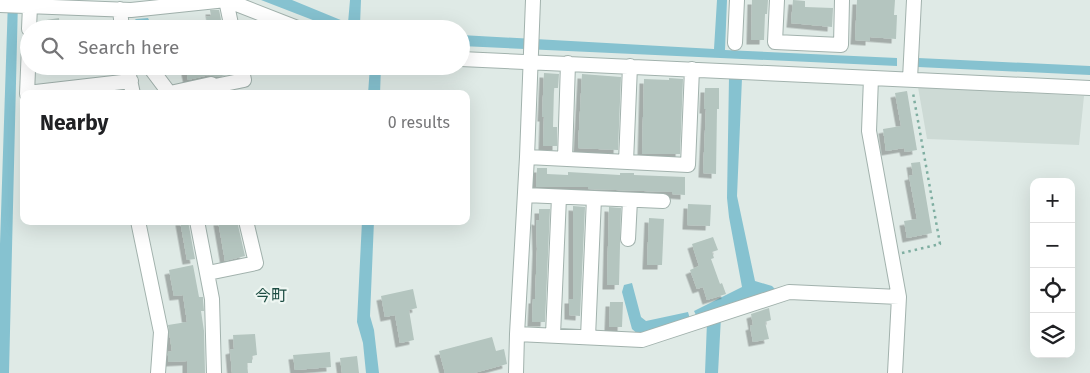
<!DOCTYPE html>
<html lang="en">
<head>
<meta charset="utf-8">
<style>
	body { margin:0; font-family:"Fira Sans","Noto Sans JP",sans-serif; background:#f6f6f6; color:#202124 }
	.controls { position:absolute; right:15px; bottom:15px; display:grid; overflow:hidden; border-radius:10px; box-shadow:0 5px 20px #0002 }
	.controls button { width:45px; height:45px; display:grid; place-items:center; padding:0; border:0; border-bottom:1px solid #e0e0e0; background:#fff; color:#202124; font:25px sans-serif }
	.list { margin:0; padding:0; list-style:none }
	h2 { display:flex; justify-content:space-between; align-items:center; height:65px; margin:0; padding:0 20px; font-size:21px }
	h2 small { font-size:16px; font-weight:400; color:#757577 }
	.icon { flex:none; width:28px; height:28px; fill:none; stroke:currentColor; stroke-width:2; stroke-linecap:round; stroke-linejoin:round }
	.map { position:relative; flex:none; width:1090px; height:373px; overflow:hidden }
	.search { position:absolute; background:#fff; box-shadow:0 5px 20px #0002; left:20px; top:20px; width:450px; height:55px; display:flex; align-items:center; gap:12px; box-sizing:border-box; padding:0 18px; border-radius:28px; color:#757577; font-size:19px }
	.panel { position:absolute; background:#fff; box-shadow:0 5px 20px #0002; left:20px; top:90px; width:450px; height:135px; border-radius:10px }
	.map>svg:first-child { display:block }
	.built { fill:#cddad5 }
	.water { fill:#86c2d0 }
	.building { fill:#b4c5bf; filter:url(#shadow) }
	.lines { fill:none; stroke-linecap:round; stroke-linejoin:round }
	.minor-casing { stroke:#a2b2ad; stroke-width:16 }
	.path { stroke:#7faea1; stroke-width:2.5; stroke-dasharray:2.5 4; stroke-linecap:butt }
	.minor { stroke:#fff; stroke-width:14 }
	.labels { text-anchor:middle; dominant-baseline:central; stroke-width:4.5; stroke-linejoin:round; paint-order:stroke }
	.neighbourhood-label { font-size:16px; fill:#1c4c42; stroke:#eff7f3 }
</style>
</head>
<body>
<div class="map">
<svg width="1090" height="373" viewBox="0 0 1090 373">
	<defs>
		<filter id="shadow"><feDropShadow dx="-4.5" dy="4.5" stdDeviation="0" flood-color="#0004"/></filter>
	</defs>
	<rect width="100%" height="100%" fill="#dfeae6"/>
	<path class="built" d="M918,87l166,9 -5,49 -152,-6z"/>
	<path class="water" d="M8,0h10l-9,373h-9v-129z
		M261,0h31l56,23 2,-23h11l-1,25 7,4h-31z
		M717,0h10l-2,50 172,8v8l-436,-20v-11l253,14z
		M148,18l3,6 -12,5h-7l-3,-4 7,-6z
		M918,58l172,8v9l-172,-8z
		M370,66h11l-1,28h-12z
		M729,77l13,1 -5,118 18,85 17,5 5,5 -56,26 -3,56h-13l2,-51 -10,-5 -3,-6 48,-24 -13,-70 -2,-19z
		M362,221h12l-4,95 4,14 5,43h-13l-3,-30 -6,-21z
		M632,283l9,34 5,4 42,-9 2,7 -51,16 -7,-6 -10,-37 2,-7z"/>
	<path class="building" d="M752,0h16l-1,14h-2l-1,26h-13z
		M793,0l12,1v6l28,1 -1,19 -41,-4z
		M857,0h38l-1,15h3l-1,24 -26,-2v4l-15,-1z
		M210,10h9l4,19h-15l-2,-12 5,-1z
		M59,18l1,11h-13l-1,-9z
		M185,66h40l2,9 -11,2 -7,-2 -21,5z
		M544,73l15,1 -1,14h-4l-1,39h4v19h-14l1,-29h-2z
		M582,74l39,3 -3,73 -40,-2z
		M669,78l14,1 -3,75h-38l2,-75 25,1z
		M705,88h14v21h-2l-1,65 -13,-1 3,-64h-2z
		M907,91l10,59 -12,2 -1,-4 -18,3 -3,-22 18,-3 -6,-33z
		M920,162l12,71 -25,5 -3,-17 13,-2 -8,-43 4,-1 -2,-12z
		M537,168h10v6l21,1v-3l52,3v-2h14v2l51,2v18l-13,-1v-2l-84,-3v-2h-52z
		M688,204l23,1 -1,21 -23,-1z
		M573,206l12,1 -5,109 -11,-1v-16h4z
		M609,207l12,1 -2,77h-12z
		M539,209h11l-5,113h-13l1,-23h2l2,-50 -1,-29 3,1z
		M649,218l15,1 -2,46h-15z
		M180,221h8l7,38 -8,1z
		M218,221h19l8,35 -20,5z
		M713,237l5,13 -6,2 2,6 -3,1 9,25 2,-1 4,11 -19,6 -4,-13 -6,2 -7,-19 9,-4 -7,-22z
		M193,265l6,32h4v3l1,11h-3l3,20 1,42h-18v-12l-19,1v-10l4,-1 -4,-26 19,-3 -4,-27 -9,1 -5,-26z
		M413,289l4,19 -8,2 5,30 -14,3 -5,-28 -10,2 -4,-21z
		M610,302h13l-1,25h-13z
		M769,308l2,12 -6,2 4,17 -16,3 -3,-16 3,-1 -2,-11z
		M255,334l2,21 -5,1v7h-5l1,10h-16l-2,-23 4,-1 -1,-14z
		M492,337l4,14 8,-2 3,15 -33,9h-29l-6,-22z
		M330,352l1,15 -36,3 -2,-15z
		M357,356l2,17h-17l-2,-15z"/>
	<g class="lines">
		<defs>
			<path id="minor" d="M226,0l74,29
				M226,0l6,29
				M777,0l-2,42 66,3 1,-45
				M0,5l131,5 95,-10
				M120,9l2,20
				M29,29l1,-23
				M735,43l2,-43
				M461,59l629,29
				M127,66l6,28
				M149,66l21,28
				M871,78l-2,53 30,166 -4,76
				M910,79l4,-79
				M27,93l104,-12
				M170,93l41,-9 4,2
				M27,94l2,-48
				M217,94l-2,-8 29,-6 -3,-14
				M527,157l161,8 4,-96
				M565,158l3,-95
				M626,162l4,-96
				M525,195l138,6
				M138,221l23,111 -3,41
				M197,221l15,78 2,74
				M628,239l2,-39
				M208,273l48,-10 -10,-42
				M517,334l10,-177 6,-157
				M553,335l6,-138
				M588,337l6,-139
				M516,373l1,-39 125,6 147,-48 110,5"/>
		</defs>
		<use href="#minor" class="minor-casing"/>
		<path class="path" d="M902,253l38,-9 -27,-151"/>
		<use href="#minor" class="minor"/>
	</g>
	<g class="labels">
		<g class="neighbourhood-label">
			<text x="271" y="295">今町</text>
		</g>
	</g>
</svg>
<div class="controls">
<button>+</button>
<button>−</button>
<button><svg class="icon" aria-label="locate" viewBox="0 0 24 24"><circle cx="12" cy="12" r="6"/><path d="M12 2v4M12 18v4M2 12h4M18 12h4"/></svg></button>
<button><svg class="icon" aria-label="layers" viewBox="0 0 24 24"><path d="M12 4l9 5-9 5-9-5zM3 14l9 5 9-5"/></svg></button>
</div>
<div class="search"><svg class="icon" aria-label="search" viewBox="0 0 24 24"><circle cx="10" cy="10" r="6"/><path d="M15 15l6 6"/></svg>Search here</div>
<section class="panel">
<h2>Nearby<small>0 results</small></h2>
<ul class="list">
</ul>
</section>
</div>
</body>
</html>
